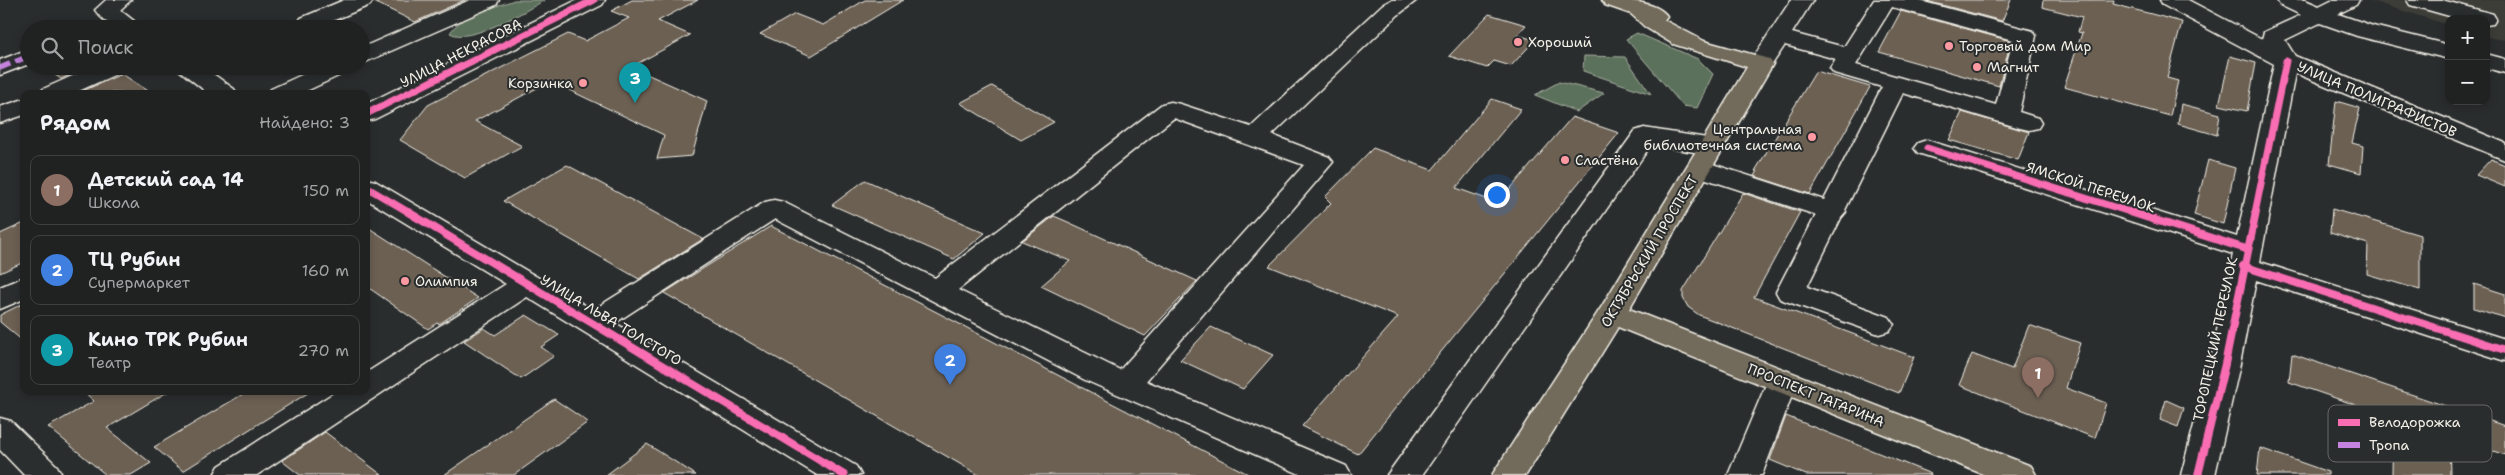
<!DOCTYPE html>
<html lang="ru">
<head>
<meta charset="utf-8">
<style>
	body { margin:0; font-family:"Shantell Sans",sans-serif; background:#282a2a; color:#f1f3f6 }
	.controls { position:absolute; right:15px; top:15px; display:grid; overflow:hidden; border-radius:10px; box-shadow:0 2px 8px #0003 }
	.controls button { width:45px; height:45px; display:grid; place-items:center; padding:0; border:0; border-bottom:1px solid #3d3f40; background:#202222; color:#f1f3f6; font:25px sans-serif }
	.you { position:absolute; left:1496px; top:194px; width:18px; height:18px; margin:-12px; border:4px solid #fff; border-radius:50%; background:#1a73e8; box-shadow:0 0 0 8px #1a73e833 }
	.badge { display:grid; place-items:center; width:32px; height:32px; border-radius:50%; background:#ff9aa2; color:#fff; font-size:16px; font-weight:700 }
	.pin { position:absolute; translate:-50% -41px; filter:drop-shadow(0 1px 2px #0008) }
	.pin::after { content:''; position:absolute; top:26px; width:18px; height:15px; background:inherit; clip-path:polygon(0 0,100% 0,50% 100%) }
	.list { margin:0; padding:0; list-style:none }
	h2 { display:flex; justify-content:space-between; align-items:center; height:65px; margin:0; padding:0 20px; font-size:21px }
	h2 small { font-size:16px; font-weight:400; color:#a2a4a5 }
	.list li { display:grid; grid-template-columns:32px 1fr auto; gap:15px; align-items:center; box-sizing:border-box; height:70px; margin:0 10px 10px; padding:0 10px; border:1px solid #3d3f40; border-radius:10px }
	.list b { display:block; font-size:19px; white-space:nowrap }
	.list p { margin:0; font-size:16px; white-space:nowrap; color:#a2a4a5 }
	.list em { font-size:16px; font-style:normal; color:#a2a4a5 }
	.icon { flex:none; width:28px; height:28px; fill:none; stroke:currentColor; stroke-width:2; stroke-linecap:round; stroke-linejoin:round }
	.map { position:relative; flex:none; width:2505px; height:475px; overflow:hidden }
	.search { position:absolute; background:#202222; box-shadow:0 2px 8px #0003; left:20px; top:20px; width:350px; height:55px; display:flex; align-items:center; gap:12px; box-sizing:border-box; padding:0 18px; border-radius:28px; color:#a2a4a5; font-size:19px }
	.panel { position:absolute; background:#202222; box-shadow:0 2px 8px #0003; left:20px; top:90px; width:350px; height:305px; border-radius:10px }
	.map>svg:first-child { display:block }
	.built { fill:#3e3d39 }
	.green { fill:#5c715c; stroke:#a8b1a2 }
	.building { fill:#6c6153; stroke:#f4f1e8 }
	.lines { fill:none; stroke-linecap:round; stroke-linejoin:round }
	.minor-casing { stroke:#f4f1e8; stroke-width:3 }
	.major-casing { stroke:#f4f1e8; stroke-width:3 }
	.minor { fill:#2a2d2e; fill-rule:evenodd }
	.major { fill:#726b5a; fill-rule:evenodd }
	.quiet { stroke:#c483df; stroke-width:5.5; stroke-dasharray:11 5.5; stroke-linecap:butt }
	.cycleway-far1-casing { stroke:#2a2d2e; stroke-width:9 }
	.cycleway-casing { stroke:#2a2d2e; stroke-width:11 }
	.cycleway-far1 { stroke:#f96db3; stroke-width:7 }
	.cycleway { stroke:#f96db3; stroke-width:8 }
	.poi-dot { fill:#ff9aa2; stroke:#2a2d2e; stroke-width:2 }
	.labels { text-anchor:middle; dominant-baseline:central; stroke-width:4; stroke-linejoin:round; paint-order:stroke }
	.poi-label { font-size:14px; fill:#f4f1e8; stroke:#2a2d2e; text-anchor:start }
	.street-label { font-size:14px; fill:#f4f1e8; stroke:#2a2d2e }
	.key { fill:#2a2d2e; stroke:#676866; stroke-width:1 }
	.key-label { font-size:14px; fill:#f4f1e8 }
</style>
</head>
<body>
<div class="map">
<svg width="2505" height="475" viewBox="0 0 2505 475">
	<rect width="100%" height="100%" fill="#2a2d2e"/>
	<filter id="ink" filterUnits="userSpaceOnUse"><feTurbulence type="fractalNoise" baseFrequency=".02" numOctaves="2"/><feDisplacementMap in="SourceGraphic" scale="10" xChannelSelector="R" yChannelSelector="G"/><feConvolveMatrix kernelMatrix="1 2 1 2 8 2 1 2 1" color-interpolation-filters="sRGB"/></filter>
	<g filter="url(#ink)">
		<path class="built" d="M2368,0h137v40l-19,-3v-18h-37v6z"/>
		<path class="green" d="M514,0h31c-18,10 -76,45 -95,33 12,-20 44,-25 64,-33z
			M1637,33l61,26 15,15 -16,34 -14,-2 -57,-67z
			M1584,56l41,1 26,37 -68,-23z
			M1559,82l45,11 -27,19 -42,-17z"/>
		<path class="building" d="M375,0h90l-50,22 -41,-20z
			M632,0h66l-40,21 32,14 -59,32 76,34 -15,55 -35,3 7,-24 -114,-54 -75,40 47,25 -57,32 -65,-38 28,-35 140,-71 17,7 44,-23 -18,-7z
			M865,0h38l-92,56 -51,-22 35,-20 28,11z
			M1923,0h88l-9,21z
			M2043,0h71l-1,4 69,18 -15,56 11,3 -8,35 -106,-29 18,-54 -4,-1 4,-15 -40,-10z
			M1901,11l110,30 -12,45 -120,-34z
			M1489,14l37,11 -9,10 18,5 -24,26 -17,-5 -7,7 -38,-12z
			M2230,56l26,7 -9,48 -28,-6z
			M42,66h48l-29,13z
			M1816,71l54,16 -60,107 -56,-18 3,-5h-2z
			M122,74l31,20 -73,-2z
			M992,86l62,36 -33,18 -61,-37z
			M1492,99l29,10 -65,79 42,15 74,-86 47,16 -261,321 -56,-28 96,-109 -129,-51 62,-63 -6,-6 48,-49 59,22z
			M2336,101l24,7 -8,35 11,3 -2,27 -32,-9z
			M2181,104l39,10 -3,21 -39,-11z
			M1962,112l67,20 -11,28 -69,-20z
			M2491,159l14,6v22l-29,-12z
			M2208,160l27,8 -12,56 -29,-9z
			M567,165l136,74 -64,40 -136,-78z
			M865,180l120,53 -31,26 -122,-54z
			M1743,193l57,19 -46,85 160,60 -15,36 -200,-78 -11,-8 -5,-9v-7z
			M2332,209l88,26v55l-53,-16 1,-30 -38,-11z
			M1054,216l14,6 129,59 -52,55 -104,-50 29,-25 -48,-20z
			M24,223v39l-24,11v-39z
			M366,226l112,72 -39,26 -2,-1 -9,6 -62,-43z
			M771,226l479,249h-271l-315,-182z
			M2474,284l31,10v24l-31,-10z
			M24,303v39l-24,-20v-7z
			M526,315l33,20 -18,12 13,9 -33,23 -57,-38 20,-13 11,7z
			M2029,325l51,18 -14,45 40,15 -11,35 -136,-53 13,-31 40,15z
			M1211,327l62,28 -30,34 -63,-29z
			M2292,354l213,72v29l-56,-19 1,39h-58l1,-57 -104,-36z
			M83,391h86l-62,37 44,35 -20,12h-25l-58,-48 46,-26z
			M248,391h63l-128,80 -29,-24z
			M554,399l34,23 -74,53h-70z
			M2166,400l18,8 -6,19 -18,-7z
			M1786,416l145,58v1h-125l-36,-15z
			M325,432l57,43h-82l-18,-14z
			M647,444l49,31h-90z
			M2260,448l68,24v3h-71z"/>
		<g class="lines">
			<defs>
				<path id="minor" d="M106,0h25l-11,10 24,19c-21,0 -36,0 -49,-19z
					M344,0h29l-3,5 -45,19 3,5h-26l-4,-6 3,-5z
					M470,0h29l-3,5 -135,59v-16z
					M577,0h28l-3,5 -227,114 -9,2v-17z
					M1391,0h26l-19,15 -126,120 57,22 4,5 -187,219 200,85 5,9h-49l-217,-95 -310,-161 -160,104 241,143 5,9h-44l-290,-178 -270,178h-43l5,-9 118,-75h29v-18l140,-89 -140,-85v-20l9,2 218,129 172,-108 9,-2 9,2 152,76 227,-174 9,-2 9,2 71,23 131,-122zM1174,118l130,47 -184,205 -162,-80z
					M1791,0h22l-21,33 52,14 30,-47h42l117,31 3,5 -17,76 19,6 3,5 -3,5 -9,2 -9,-2 -117,-35 -58,117 1,2 -5,6 -34,69 82,30 5,7 -5,7 -10,3 -99,-35 -4,-7 40,-77 -125,-41 -4,-6 4,-6 9,-2 124,40 58,-113 -48,-14 -4,-5 6,-9 -51,-14 -16,24 -8,2 -8,-2 -4,-5zM1892,7l121,33 -17,65 -140,-40z
					M2160,0h28l74,39 2,-7 37,-17 -21,-10 -3,-5h28l14,6 12,-6h28l-3,5 -18,9 35,12 76,19v14l-92,-23 -37,-13 -35,17 10,16 210,87v17l-210,-87 -35,189 245,77v22l-249,-81 -16,84 -25,111h-34l29,-111 23,-110 -315,-101 -4,-5 4,-5 9,-3 9,3 301,94 37,-173 -111,-59z
					M2407,0h35l51,14 3,5 -3,5 -7,1v-6h-26l-50,-14z
					M29,49v15l-29,11v-15z
					M2486,54l19,5v14l-19,-5z
					M95,66h32l-4,5 -51,23h-32l3,-5z
					M174,66h28l32,23 3,5h-28z
					M321,66h32l-4,5 -49,23h-32l3,-5z
					M24,99v16l-24,8v-16z
					M1644,128l69,11 9,3 4,5 -4,5 -9,3 -62,-10 -229,330h-35l248,-344z
					M24,277v22l-24,10v-22z
					M1782,371l11,3 4,8 -35,93h-34l39,-93 4,-8z
					M0,418l11,3 46,45 5,9h-38l-24,-25z"/>
				<path id="major" d="M1602,0c18,0 54,0 65,16l-3,4 40,21 65,18 4,5 -144,245 402,157 5,9h-51l-367,-148 -92,148h-34l110,-169 145,-239 -74,-23 -28,-17 -14,-13 -26,-9z"/>
			</defs>
			<use href="#minor" class="minor-casing"/>
			<use href="#major" class="major-casing"/>
			<use href="#minor" class="minor"/>
			<use href="#major" class="major"/>
			<path class="quiet" d="M0,68l29,-12"/>
			<defs>
				<path id="cycleway-far1" d="M366,114l228,-114
					M1927,148l206,65
					M366,187l44,26
					M2255,213l31,-152"/>
				<path id="cycleway" d="M408,212l436,263
					M2130,212l116,37
					M2243,266l262,84
					M2198,475l27,-111 31,-152"/>
			</defs>
			<use href="#cycleway-far1" class="cycleway-far1-casing"/>
			<use href="#cycleway" class="cycleway-casing"/>
			<use href="#cycleway-far1" class="cycleway-far1"/>
			<use href="#cycleway" class="cycleway"/>
		</g>
	</g>
	<g class="poi-dot">
		<circle cx="1518" cy="42" r="5"/>
		<circle cx="1949" cy="46" r="5"/>
		<circle cx="1977" cy="67" r="5"/>
		<circle cx="583" cy="83" r="5"/>
		<circle cx="1812" cy="137" r="5"/>
		<circle cx="1565" cy="160" r="5"/>
		<circle cx="405" cy="281" r="5"/>
	</g>
	<g class="labels">
		<g class="poi-label">
			<text x="1528" y="42">Хороший</text>
			<text x="1959" y="46">Торговый дом Мир</text>
			<text x="1987" y="67">Магнит</text>
			<text x="573" y="83" text-anchor="end">Корзинка</text>
			<text x="1802" y="129" text-anchor="end">Центральная<tspan x="1802" dy="16">библиотечная система</tspan></text>
			<text x="1575" y="160">Сластёна</text>
			<text x="415" y="281">Олимпия</text>
		</g>
		<g class="street-label">
			<text transform="translate(461 53) rotate(-27)">УЛИЦА НЕКРАСОВА</text>
			<text transform="translate(2377 99) rotate(23)">УЛИЦА ПОЛИГРАФИСТОВ</text>
			<text transform="translate(2091 187) rotate(18)">ЯМСКОЙ ПЕРЕУЛОК</text>
			<text transform="translate(1649 251) rotate(-59)">ОКТЯБРЬСКИЙ ПРОСПЕКТ</text>
			<text transform="translate(611 320) rotate(31)">УЛИЦА ЛЬВА ТОЛСТОГО</text>
			<text transform="translate(2215 339) rotate(-78)">ТОРОПЕЦКИЙ ПЕРЕУЛОК</text>
			<text transform="translate(1816 395) rotate(22)">ПРОСПЕКТ ГАГАРИНА</text>
		</g>
	</g>
	<rect x="2328" y="405" width="164" height="57" rx="8" class="key"/>
	<rect x="2338" y="419" width="22" height="7" fill="#f96db3"/>
	<rect x="2338" y="442" width="22" height="6" fill="#c483df"/>
	<g class="key-label">
		<text x="2369" y="427">Велодорожка</text>
		<text x="2369" y="450">Тропа</text>
	</g>
</svg>
<div class="controls">
<button>+</button>
<button>−</button>
</div>
<div class="you"></div>
<div class="pin badge" style="left:2038px;top:398px;background:#8d6e63">1</div>
<div class="pin badge" style="left:950px;top:385px;background:#3f7fe0">2</div>
<div class="pin badge" style="left:635px;top:103px;background:#0f9aa8">3</div>
<div class="search"><svg class="icon" aria-label="search" viewBox="0 0 24 24"><circle cx="10" cy="10" r="6"/><path d="M15 15l6 6"/></svg>Поиск</div>
<section class="panel">
<h2>Рядом<small>Найдено: 3</small></h2>
<ul class="list">
<li><span class="badge" style="background:#8d6e63">1</span><div><b>Детский сад 14</b><p>Школа</p></div><em>150 m</em></li>
<li><span class="badge" style="background:#3f7fe0">2</span><div><b>ТЦ Рубин</b><p>Супермаркет</p></div><em>160 m</em></li>
<li><span class="badge" style="background:#0f9aa8">3</span><div><b>Кино ТРК Рубин</b><p>Театр</p></div><em>270 m</em></li>
</ul>
</section>
</div>
</body>
</html>
